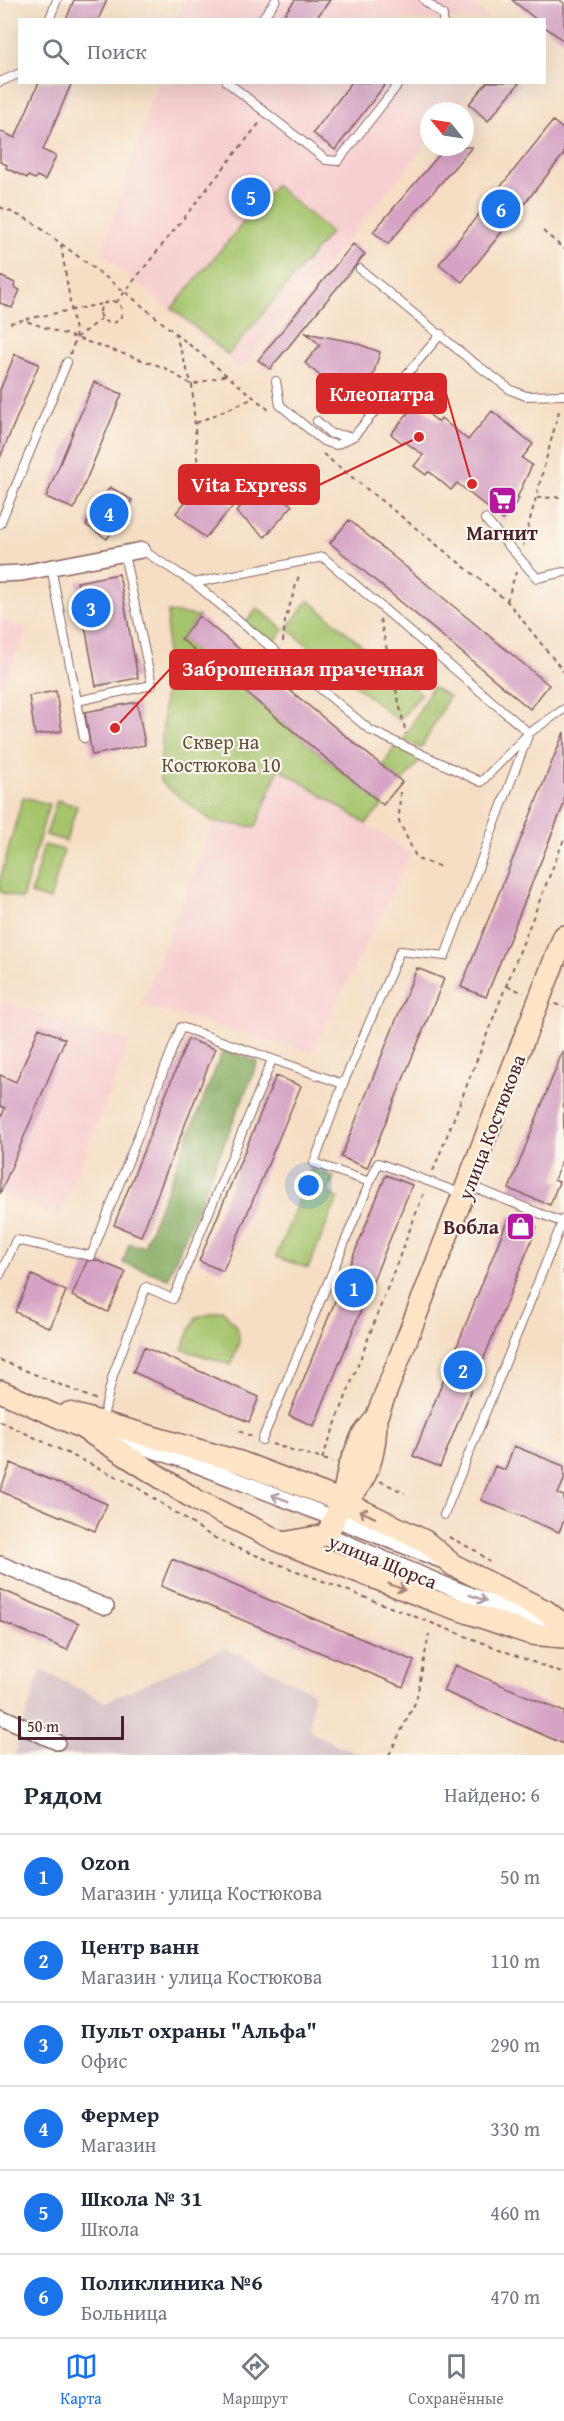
<!DOCTYPE html>
<html lang="ru">
<head>
<meta charset="utf-8">
<style>
	body { margin:0; font-family:"Gentium Book Plus",serif; background:#f2f2f3; color:#1f2937 }
	.compass { position:absolute; left:420px; top:102px; width:54px; height:54px; border-radius:50%; background:#fff; box-shadow:0 6px 24px #0002; rotate:300deg }
	.scale { position:absolute; left:18px; bottom:15px; width:106px; box-sizing:border-box; padding-left:6px; border:3px solid #4a1f2b; border-top:0; font-size:16px; line-height:21px; white-space:nowrap; color:#4a1f2b; -webkit-text-stroke:4px #fbf7ec; paint-order:stroke }
	.you { position:absolute; left:309px; top:1186px; width:21px; height:21px; margin:-15px; border:4px solid #fff; border-radius:50%; background:#1a73e8; box-shadow:0 0 0 9px #1a73e833 }
	.badge { display:grid; place-items:center; width:39px; height:39px; border-radius:50%; background:#1a73e8; color:#fff; font-size:20px; font-weight:700 }
	.pin { position:absolute; translate:-50% -50%; border:3px solid #fff; box-shadow:0 2px 6px #0006 }
	.list { margin:0; padding:0; list-style:none }
	h2 { display:flex; justify-content:space-between; align-items:center; height:78px; margin:0; padding:0 24px; font-size:26px }
	h2 small { font-size:20px; font-weight:400; color:#747a83 }
	.list li { display:grid; grid-template-columns:39px 1fr auto; gap:18px; align-items:center; box-sizing:border-box; height:84px; padding:0 24px; border-top:2px solid #e0e1e3 }
	.list b { display:block; font-size:22px; white-space:nowrap }
	.list p { margin:0; font-size:20px; white-space:nowrap; color:#747a83 }
	.list em { font-size:20px; font-style:normal; color:#747a83 }
	.icon { flex:none; width:33px; height:33px; fill:none; stroke:currentColor; stroke-width:2; stroke-linecap:round; stroke-linejoin:round }
	.map { position:relative; flex:none; width:564px; height:1755px; overflow:hidden }
	.search { position:absolute; background:#fff; box-shadow:0 6px 24px #0002; left:18px; right:18px; top:18px; height:66px; display:flex; align-items:center; gap:15px; box-sizing:border-box; padding:0 21px; border-radius:0px; color:#747a83; font-size:22px }
	.sheet { height:582px; background:#fff }
	nav { display:flex; justify-content:space-around; align-items:center; box-sizing:border-box; height:84px; border-top:2px solid #e0e1e3; background:#fff; font-size:16px; color:#747a83 }
	nav a { display:grid; justify-items:center; gap:3px }
	nav .on { color:#1a73e8 }
	.map>svg:first-child { display:block }
	.built { fill:#f7cfd0 }
	.industrial { fill:#d2bdc5 }
	.green { fill:#a5c46c; stroke:#78724c; stroke-width:1.5 }
	.forest { fill:#84aa60; stroke:#676446; stroke-width:1.5 }
	.building { fill:#d6a3c4 }
	.lines { fill:none; stroke-linecap:round; stroke-linejoin:round }
	.service-casing { stroke:#866261; stroke-width:10 }
	.minor-casing { stroke:#866261; stroke-width:18 }
	.secondary-casing { stroke:#866261; stroke-width:24 }
	.path { stroke:#866261; stroke-width:2; stroke-dasharray:4.5 4.5; stroke-linecap:butt }
	.service { stroke:#fff; stroke-width:8 }
	.minor { stroke:#fff; stroke-width:15 }
	.secondary { stroke:#ffe4c6; stroke-width:21 }
	.oneway { stroke:#ae9aa0 }
	.oneway2 { stroke:#a48278 }
	.labels { text-anchor:middle; dominant-baseline:central; stroke-width:4.5; stroke-linejoin:round; paint-order:stroke }
	.poi-label { font-size:20px; font-weight:bold; fill:#4a1f2b; stroke:#fbf7ec }
	.park-label { font-size:20px; fill:#65513e; stroke:#fbf7ec }
	.street-label { font-size:20px; fill:#4a1f2b; stroke:#fbf7ec }
	.leader { fill:none; stroke:#d62828; stroke-width:2 }
	.callout-dot { fill:#d62828; stroke:#fbf7ec; stroke-width:2 }
	.callout { fill:#d62828; stroke:#d62828; stroke-width:2 }
	.callout-label { font-size:21px; text-anchor:middle; font-weight:bold; fill:#fff }
</style>
</head>
<body>
<div class="map">
<svg width="564" height="1755" viewBox="0 0 564 1755">
	<rect width="100%" height="100%" fill="#fbf7ec"/>
	<filter id="ink" filterUnits="userSpaceOnUse"><feTurbulence type="fractalNoise" baseFrequency=".0167" numOctaves="2"/><feDisplacementMap in="SourceGraphic" scale="12" xChannelSelector="R" yChannelSelector="G"/><feConvolveMatrix kernelMatrix="1 2 1 2 8 2 1 2 1" color-interpolation-filters="sRGB"/></filter>
	<filter id="wash" filterUnits="userSpaceOnUse"><feTurbulence type="fractalNoise" baseFrequency=".008" numOctaves="4" result="noise"/><feDisplacementMap in="SourceGraphic" scale="24" xChannelSelector="R" yChannelSelector="G"/><feGaussianBlur stdDeviation="1.35" result="paint"/><feColorMatrix in="noise" values="0 0 0 0 0 0 0 0 0 0 0 0 0 0 0 0 0 1.4 0 .05"/><feComposite in="paint" operator="in"/></filter>
	<g filter="url(#wash)">
		<rect width="100%" height="100%" fill="#f5dec4"/>
		<path class="built" d="M183,0h282l25,19 -313,1z
			M157,83h320l-23,28h-25v30l-188,228 -139,-116z
			M0,618l27,11 -27,63z
			M279,767l132,87 -99,198 -170,-47 71,-183 43,4z
			M0,1001l130,41 -71,176 -59,-26z"/>
		<path class="industrial" d="M225,1648l88,44 -3,40 50,23h-346l27,-85 64,32z"/>
		<path class="green" d="M275,185l56,47 -103,123 -56,-47z
			M309,600l57,49 -23,27 -56,-48z
			M258,608l26,22 -12,14 -26,-22z
			M168,612l31,4 -18,23 202,166 -17,19 -87,-56 -23,59 -43,-5 -53,-40z
			M369,651l52,43 -22,27 -53,-43z
			M432,687l17,9 -28,53 -17,-10z
			M397,743l27,13 -22,26 -19,-16z
			M23,797l26,7 -27,95 -22,-7v-13z
			M57,800l20,6 -11,35 -20,-6z
			M44,845l20,5 -14,50 -19,-6z
			M311,1169l23,8 -6,16 10,5 -30,70 -32,-11z
			M222,1310c22,22 20,27 9,55l-49,-16 14,-32z"/>
		<path class="forest" d="M223,1050l35,12 -90,216 -45,-15 6,-19 15,2z"/>
		<g id="blocks">
			<path class="building" d="M74,0h33l-9,20h-32z
				M295,0h35l-15,20h-35z
				M512,0h48l4,3v38l-20,-15v-6h-7z
				M39,82h33l-29,68 13,6 -11,24 -8,-4 -2,3 -7,-3 -1,2 -21,-10 1,-3 -7,-3v-31l15,7z
				M352,82h35l-52,68 -22,-17z
				M487,82h33l-32,39 -19,-17z
				M553,121l11,9v24l-102,128 -23,-18z
				M446,147h26l-84,97 -15,-12z
				M353,244l12,10 -95,115 -12,-9z
				M0,276l15,7 -1,4 6,3 -8,18 -12,-5z
				M306,333l47,9 27,10 -7,24 6,2 -24,28 -50,-43 15,-18z
				M15,354l24,10 -39,94v-68z
				M94,382l28,12 -48,115 -28,-12z
				M416,403l20,17 3,1 2,-3 27,22 24,-29 41,33 -11,14 10,7 -15,33 2,1 -16,21 -46,-37 -6,7 -20,-17 -3,-1 -2,3 -12,-9 9,-11 -19,-14 -2,2 -11,-9z
				M203,480l30,26 -28,32 -29,-25z
				M263,481l29,25 -27,31 -29,-25z
				M110,487l22,13 -25,39 -21,-14z
				M349,520l200,165 -19,24 -200,-166z
				M119,574l19,104 -42,8 -19,-104z
				M199,616l203,166 -19,23 -202,-166z
				M56,691l6,40 -27,4 -6,-39z
				M137,702l8,43 -53,10 -7,-43z
				M564,732v72l-78,193 -25,-10z
				M417,968l27,11 -77,189 -26,-11z
				M39,1028l26,11 -65,155v-74l5,-12 -5,-2v-31l16,7z
				M188,1039l27,10 -74,187 -27,-11z
				M563,1050l1,105 -10,25 5,2 -9,23 -41,-16z
				M276,1076l25,10 -78,185 -24,-10z
				M386,1175l26,10 -98,241 -25,-11z
				M509,1216l28,11 -97,240 -27,-11z
				M96,1260l30,12 -18,40 -36,-16 15,-35z
				M32,1275l34,16 -16,37 -35,-16z
				M144,1347l115,50 -10,25 -116,-50z
				M514,1446l50,20v14l-6,14 6,2v24l-5,12 -78,-32 14,-34 10,4z
				M11,1463l96,41 -12,27 -95,-40z
				M172,1559l242,102 -11,26 -242,-101z
				M0,1589l79,34 -12,27 -67,-29z
				M455,1665l109,47v32l-121,-53z"/>
		</g>
	</g>
	<g filter="url(#ink)">
		<use href="#blocks" fill-opacity="0" stroke="#866261" stroke-width="1.5"/>
		<g class="lines">
			<defs>
				<path id="service" d="M424,0l19,15v5
					M49,20l8,-20
					M261,20l15,-20
					M0,82l20,-9
					M227,82l99,78 12,1 62,-79
					M360,269l109,90 42,31 15,6 38,-1
					M276,381l4,24 43,36 13,4 18,-9 87,-102
					M317,421l14,13 18,2
					M485,519l52,59 27,-6
					M0,524l67,-162
					M142,550l52,33 129,-26 206,176 35,-24
					M51,567l26,134
					M194,583l176,147 111,52 45,-46
					M84,738l-7,-37 75,-16 -28,-131
					M343,1084l57,-133 45,5 84,-223
					M468,1185l96,38
					M0,1275l16,-35 75,16 90,-229 162,57 -29,79 56,19 8,-19 85,31
					M102,1421l11,-46 33,-88 27,12 99,-239
					M262,1440l108,-258
					M444,1515l120,-297"/>
				<path id="minor" d="M0,574l22,-1 120,-23
					M101,1433l86,28 254,99
					M327,1535l118,50 119,47
					M0,1564l106,43
					M0,1716l57,26"/>
				<path id="secondary" d="M0,1391l81,36 115,73 87,43 44,-8 15,-34 7,-34 13,-31 14,-18 188,-482
					M69,1413l171,49 102,39 83,40 28,24 93,46 18,14
					M342,1501c5,-4 12,-8 15,-13 15,-19 19,-47 19,-70
					M284,1543l153,59 94,32 33,3"/>
			</defs>
			<use href="#service" class="service-casing"/>
			<use href="#minor" class="minor-casing"/>
			<use href="#secondary" class="secondary-casing"/>
			<path class="path" d="M0,207l31,14 93,70 145,119
				M543,231l21,18
				M61,245l15,93 -6,16
				M100 312a11 11 0 1 1 22 0a11 11 0 1 1-22 0Z
				M116,303l145,-182
				M26,319l81,-16
				M10,323l13,-3 53,18 87,29 29,18 34,-10
				M175,333l17,52 6,86
				M76,338l26,-20
				M196,423l58,-25
				M323,454l184,147 57,71
				M537,498l27,-1
				M523,546l37,-139
				M507,601l9,-29
				M380,619l26,115
				M283,642l2,-21 15,-49
				M400,792l-1,29 18,38 24,8
				M507,986l17,7
				M555,1004l9,3
				M433,1171l131,-332
				M563,1252l1,25
				M0,1360l97,40
				M0,1421l132,63 79,52 26,12 327,126
				M239,1431l14,6
				M272,1444l61,18
				M322,1459l103,-269
				M380,1481l25,12
				M449,1537l29,15 11,10
				M389,1755l27,-54 13,-67"/>
			<use href="#service" class="service"/>
			<use href="#minor" class="minor"/>
			<use href="#secondary" class="secondary"/>
		</g>
		<defs><path id="oneway-shaft" d="M-6 0H5M1.5-3L5.5 0L1.5 3" fill="none" stroke-width="1.6" stroke-linecap="round" stroke-linejoin="round" transform="scale(1.5)"/></defs>
		<g class="oneway">
			<use href="#oneway-shaft" transform="translate(280 1498) rotate(-159)"/>
			<use href="#oneway-shaft" transform="translate(478 1598) rotate(21)"/>
		</g>
		<g class="oneway2">
			<use href="#oneway-shaft" transform="translate(367 1514) rotate(-154)"/>
			<use href="#oneway-shaft" transform="translate(397 1587) rotate(21)"/>
		</g>
	</g>
	<defs>
		<symbol id="supermarket-square" viewBox="-11 -11 22 22"><rect x="-9" y="-9" width="18" height="18" rx="4" fill="#b5179e" stroke="#fbf7ec"/><path d="M-6-5.5h2.5l.6 2H6L4.5 2H-2.5L-4.4-4H-6ZM-1.5 3.2a1.3 1.3 0 1 0 .1 0ZM3 3.2a1.3 1.3 0 1 0 .1 0Z" fill="#fff"/></symbol>
		<symbol id="shop-square" viewBox="-11 -11 22 22"><rect x="-9" y="-9" width="18" height="18" rx="4" fill="#b5179e" stroke="#fbf7ec"/><path d="M-5-2.5h2.3a2.7 3.5 0 0 1 5.4 0H5L5.5 6h-11ZM-1.5-2.5h3a1.5 2.3 0 0 0-3 0Z" fill="#fff"/></symbol>
	</defs>
	<g fill-rule="evenodd">
		<use href="#supermarket-square" x="486" y="484" width="33" height="33"/>
		<use href="#shop-square" x="504" y="1210" width="33" height="33"/>
	</g>
	<g class="labels">
		<g class="poi-label">
			<text x="502" y="532">Магнит</text>
			<text x="499" y="1226" text-anchor="end">Вобла</text>
		</g>
		<g class="park-label">
			<text x="221" y="741">Сквер на<tspan x="221" dy="23">Костюкова 10</tspan></text>
		</g>
		<g class="street-label">
			<text transform="translate(491 1127) rotate(-69)">улица Костюкова</text>
			<text transform="translate(383 1561) rotate(22)">улица Щорса</text>
		</g>
	</g>
	<path class="leader" d="M472 484L446 393M419 437L319 485M115 728L170 669"/>
	<g class="callout-dot">
		<circle cx="472" cy="484" r="6"/>
		<circle cx="419" cy="437" r="6"/>
		<circle cx="115" cy="728" r="6"/>
	</g>
	<g class="callout">
		<rect x="317" y="374" width="129" height="39" rx="6"/>
		<rect x="179" y="465" width="140" height="39" rx="6"/>
		<rect x="170" y="650" width="266" height="39" rx="6"/>
	</g>
	<g class="callout-label">
		<text x="382" y="401">Клеопатра</text>
		<text x="249" y="492">Vita Express</text>
		<text x="303" y="676">Заброшенная прачечная</text>
	</g>
</svg>
<svg class="compass" viewBox="-18 -18 36 36"><path d="M0-13l5 13h-10z" fill="#e53935"/><path d="M0 13l5-13h-10z" fill="#747a83"/></svg>
<div class="scale">50 m</div>
<div class="you"></div>
<div class="pin badge" style="left:354px;top:1288px">1</div>
<div class="pin badge" style="left:463px;top:1370px">2</div>
<div class="pin badge" style="left:91px;top:608px">3</div>
<div class="pin badge" style="left:109px;top:513px">4</div>
<div class="pin badge" style="left:251px;top:197px">5</div>
<div class="pin badge" style="left:501px;top:209px">6</div>
<div class="search"><svg class="icon" aria-label="search" viewBox="0 0 24 24"><circle cx="10" cy="10" r="6"/><path d="M15 15l6 6"/></svg>Поиск</div>
</div>
<section class="sheet">
<h2>Рядом<small>Найдено: 6</small></h2>
<ul class="list">
<li><span class="badge">1</span><div><b>Ozon</b><p>Магазин · улица Костюкова</p></div><em>50 m</em></li>
<li><span class="badge">2</span><div><b>Центр ванн</b><p>Магазин · улица Костюкова</p></div><em>110 m</em></li>
<li><span class="badge">3</span><div><b>Пульт охраны &quot;Альфа&quot;</b><p>Офис</p></div><em>290 m</em></li>
<li><span class="badge">4</span><div><b>Фермер</b><p>Магазин</p></div><em>330 m</em></li>
<li><span class="badge">5</span><div><b>Школа № 31</b><p>Школа</p></div><em>460 m</em></li>
<li><span class="badge">6</span><div><b>Поликлиника №6</b><p>Больница</p></div><em>470 m</em></li>
</ul>
</section>
<nav>
<a class="on"><svg class="icon" aria-label="map" viewBox="0 0 24 24"><path d="M3 6l6-2 6 2 6-2v14l-6 2-6-2-6 2zM9 4v14M15 6v14"/></svg>Карта</a>
<a><svg class="icon" aria-label="directions" viewBox="0 0 24 24"><path d="M12 3l9 9-9 9-9-9zM9 14v-3h6M13 9l2 2-2 2"/></svg>Маршрут</a>
<a><svg class="icon" aria-label="saved" viewBox="0 0 24 24"><path d="M7 4h10v16l-5-4-5 4z"/></svg>Сохранённые</a>
</nav>
</body>
</html>
